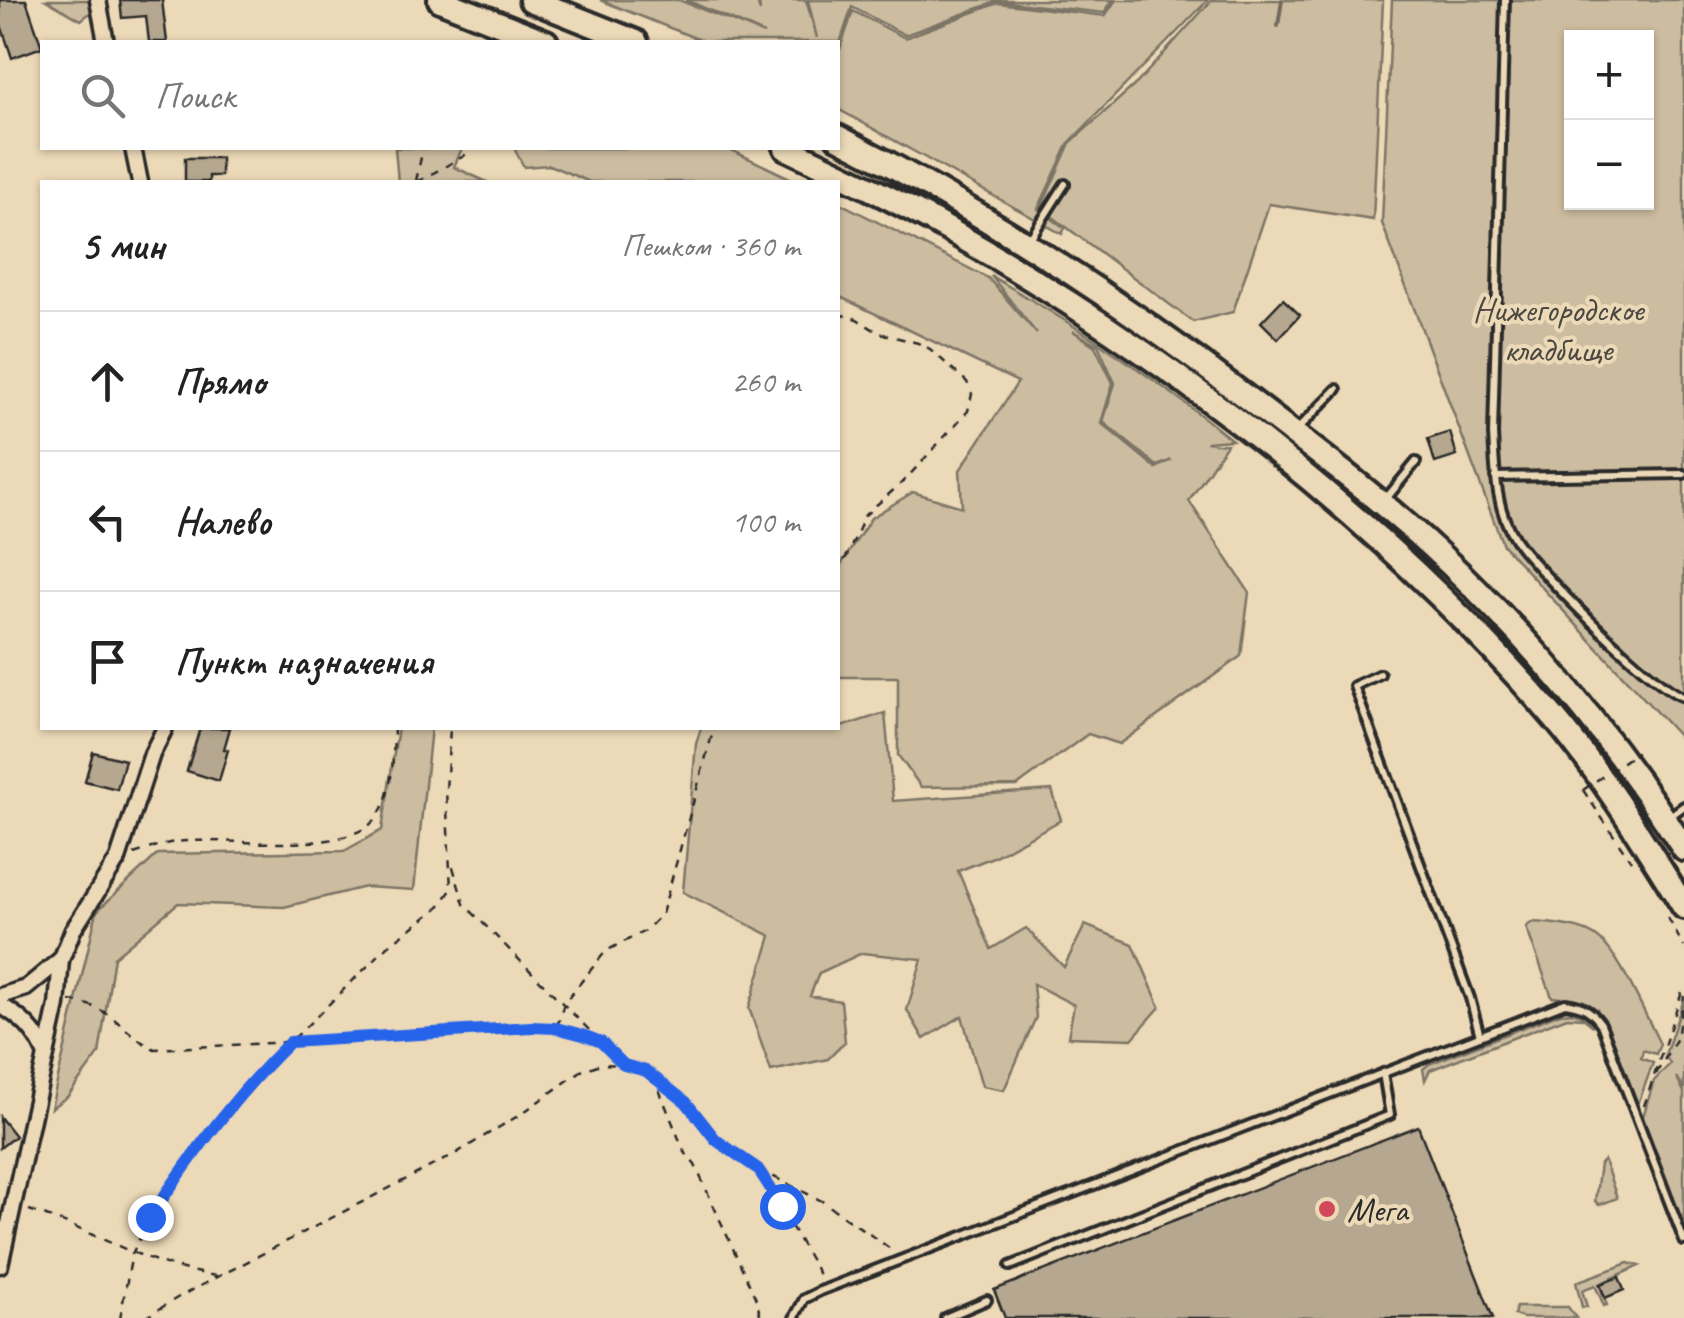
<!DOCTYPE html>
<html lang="ru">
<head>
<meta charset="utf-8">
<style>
	body { margin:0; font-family:Caveat,sans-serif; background:#f6f6f6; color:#222 }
	.controls { position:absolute; right:30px; top:30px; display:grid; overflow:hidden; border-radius:0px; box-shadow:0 2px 8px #0004 }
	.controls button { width:90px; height:90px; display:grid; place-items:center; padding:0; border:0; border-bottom:2px solid #e0e0e0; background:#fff; color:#222; font:50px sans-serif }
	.stop { position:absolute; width:30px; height:30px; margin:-22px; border:8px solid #2563eb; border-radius:50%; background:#fff }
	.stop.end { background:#2563eb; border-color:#fff; box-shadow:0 2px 10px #0008 }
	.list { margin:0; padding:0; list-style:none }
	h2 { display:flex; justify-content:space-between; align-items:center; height:130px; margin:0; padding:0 40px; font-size:42px }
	h2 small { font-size:32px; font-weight:400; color:#767676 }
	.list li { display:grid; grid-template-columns:65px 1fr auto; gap:30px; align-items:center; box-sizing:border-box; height:140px; padding:0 40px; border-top:2px solid #e0e0e0 }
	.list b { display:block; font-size:38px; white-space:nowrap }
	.list em { font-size:32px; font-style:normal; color:#767676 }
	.icon { flex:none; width:55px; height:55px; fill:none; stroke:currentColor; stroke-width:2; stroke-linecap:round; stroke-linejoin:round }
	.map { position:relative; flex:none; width:1684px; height:1318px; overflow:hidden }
	.search { position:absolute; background:#fff; box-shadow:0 2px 8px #0004; left:40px; top:40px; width:800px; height:110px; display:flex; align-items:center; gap:25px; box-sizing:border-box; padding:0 35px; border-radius:0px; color:#767676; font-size:38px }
	.panel { position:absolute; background:#fff; box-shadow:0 2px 8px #0004; left:40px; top:180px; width:800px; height:550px; border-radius:0px }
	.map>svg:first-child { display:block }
	.green { fill:#cdbda0; stroke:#7c7466; stroke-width:2.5; fill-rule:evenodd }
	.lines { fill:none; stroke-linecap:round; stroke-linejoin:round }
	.stream { stroke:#716a5e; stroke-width:4 }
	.building { fill:#b6a890; stroke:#2b2b2b; stroke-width:2.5 }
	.lane-casing { stroke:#2b2b2b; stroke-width:14 }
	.street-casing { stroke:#2b2b2b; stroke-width:21 }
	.primary-casing { stroke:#2b2b2b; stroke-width:30 }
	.path { stroke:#2b2b2b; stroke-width:2.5; stroke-dasharray:8 8; stroke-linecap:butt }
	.lane { stroke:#ecd9b7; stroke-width:6 }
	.street { stroke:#ecd9b7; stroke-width:14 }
	.primary { stroke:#ecd9b7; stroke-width:22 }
	.path-bridge { stroke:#2b2b2b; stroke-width:2.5; stroke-dasharray:8 8; stroke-linecap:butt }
	.route { stroke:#2563eb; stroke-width:12 }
	.poi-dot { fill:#d1495b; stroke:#ecd9b7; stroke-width:4 }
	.labels { text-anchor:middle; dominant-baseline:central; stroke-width:8; stroke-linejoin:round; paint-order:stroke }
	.park-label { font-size:35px; fill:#4b4842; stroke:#ecd9b7 }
	.poi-label { font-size:35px; fill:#2b2b2b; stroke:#ecd9b7; text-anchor:start }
</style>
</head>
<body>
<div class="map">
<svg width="1684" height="1318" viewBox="0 0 1684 1318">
	<rect width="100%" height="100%" fill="#ecd9b7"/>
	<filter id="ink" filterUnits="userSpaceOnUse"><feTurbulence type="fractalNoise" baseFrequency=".01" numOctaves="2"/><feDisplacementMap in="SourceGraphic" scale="20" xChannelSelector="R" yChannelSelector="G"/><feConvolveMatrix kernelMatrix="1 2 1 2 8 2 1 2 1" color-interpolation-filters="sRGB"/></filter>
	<g filter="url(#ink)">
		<path class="green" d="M46,0h61l-26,20z
			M600,0h79l85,34 -78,-34h71l3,12 -1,-12h47l11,38 -9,-38h305l-9,13 -106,-12 -93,34 -53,-28 -14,42v-7h-133z
			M1116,0h92l-139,143 -31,66 27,19 -3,6 -224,-125v-54l15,-44 52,27 93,-35 107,13z
			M1212,0h171l-10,220 -104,-16 -36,108 -40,10 -152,-114 29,-65 67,-60z
			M1392,0h292v742l-181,-197 -121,-322zM1572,38h74v164h-74z
			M395,148h67l-8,19 33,15h-89z
			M514,148h213l71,34h-208l-41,-17 -25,2z
			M838,202l150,76 49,56 -46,-58c85,49 165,102 241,164l-26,2 21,2 -38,57 60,91 -8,64 -122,88 -31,-10 -71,52 -96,1 -23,-32v-78h-60v-108l33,-51 42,-26 49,15 -2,-37 58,-88 -180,-86zM1073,331l25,14 17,38 -12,39 54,44 15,-6 -16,8 -55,-45 12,-40 -18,-37z
			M885,713l8,88 159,-11 9,30 -68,37 -35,14 33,78 35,-21 38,39 21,-42 48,19 27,63 -28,32 -64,-2 6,-32 -41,-21 3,33 -32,73 -22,-4 -20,-70 -38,23 -17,-29 15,-51 -60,-6 -43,20 -9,23 31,5 4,41 -17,17 -57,12 -22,-63 22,-72 -88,-44 13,-148 5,-16h137z
			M398,728h33l-17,162 -49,-3 -81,20 -106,-4 -64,54 -15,97 -31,42 -17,12 46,-197 61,-57 186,-3 38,-21z
			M1532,922c19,1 46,3 62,13 25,15 52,82 66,109l-4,10 -13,-4 -2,8 12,5 -16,44 -40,-98 -13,-8 -32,-4 -26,-70z
			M1684,999v90l-8,-12 8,15v139l-42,-111 12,-39 16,-17 -5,-9z
			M1573,1012l14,6 6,8 -10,-8 -16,-1 -137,53 -5,10 -2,-11 6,-5 131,-51z
			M1604,1160l13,38 -18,7 -4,-4 5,-37z
			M1628,1263l11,3 -40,18 8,21 -3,1 -9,-21 -13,5 5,17h-5l-6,-25z
			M1516,1307h52l8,11h-53l-9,-3z"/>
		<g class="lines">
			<path class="stream" d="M1278,26l4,-26"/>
		</g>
		<path class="building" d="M0,0h26l16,47 -30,11 -12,-36z
			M120,0h42l5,42h-18l-3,-26 -24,2z
			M185,158h36v18h-12v6h-24z
			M1283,299l17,16 -22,24 -17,-17z
			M1450,432l7,24 -22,7 -7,-24z
			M200,728h30l-6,21 4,1 -9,31 -32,-10z
			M93,752l32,8 -8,29 -32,-8z
			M0,1117l15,19 -15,12z
			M1418,1126l75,192h-488l-11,-28z
			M1619,1277l5,13 -19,8 -5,-14z"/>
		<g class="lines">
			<defs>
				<path id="lane" d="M1505,0l-12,434c2,34 2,75 22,105 17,27 143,153 169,158
					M1028,242l37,-58
					M1296,431l41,-42
					M1495,477l189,-3
					M1385,500l31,-38
					M1380,674l-26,12 116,312 10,38
					M1670,816l14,-10
					M1010,1266l380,-151 -7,-42
					M794,1318l10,-19 16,-8 745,-288c17,2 26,7 36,21l83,217
					M945,1318l42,-18"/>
				<path id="street" d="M98,0l8,42
					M133,148l7,34
					M0,996l26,-8 34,-28
					M0,1005c22,13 35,25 45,48
					M0,1265l57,-260 4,-45 12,-30 45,-71 34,-105 13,-26"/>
				<path id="primary" d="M440,0l106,42
					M531,0l105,42
					M838,137c145,74 283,164 413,264 38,29 76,58 113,88 125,100 234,225 320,360
					M786,148c55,26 110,52 163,82 222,127 439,294 606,489 49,58 89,124 129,188"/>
			</defs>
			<use href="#lane" class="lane-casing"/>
			<use href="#street" class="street-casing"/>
			<use href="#primary" class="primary-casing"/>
			<path class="path" d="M460,42l8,-10
				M416,181l7,-33
				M417,182l47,-26 6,-8
				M838,314l19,5 22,14 39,10 12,6 37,33 5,12 -4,17 -63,69 -40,35 -18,41 -9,12
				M1583,790l48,71
				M134,854c17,-6 33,-12 52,-13 47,-3 163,16 191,-24 17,-25 16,-61 17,-89
				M453,867l11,37 136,137
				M1668,918l16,29
				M70,1001c44,5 51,32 85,48l401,-21 45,14 24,23
				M557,1027l7,-24 42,-52 39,-20 17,-17 52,-186
				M1656,1074l21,-36 7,-42
				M650,1076l8,11 26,64 11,14 61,134 5,19
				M1644,1106l40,-120
				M759,1170l63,110
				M29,1210c68,22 116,56 189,66
				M120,1318l12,-64 18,-37 57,-84 52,-60 129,-127 50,-38 13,-18 -5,-100 4,-62
				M145,1318l32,-20 278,-144 66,-40 60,-43 19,-7 25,1 21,6 41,31 40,47 31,20 64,32 73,51"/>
			<use href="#lane" class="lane"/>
			<use href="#street" class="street"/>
			<use href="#primary" class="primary"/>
			<path class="path-bridge" d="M1583,790l54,-38"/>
		</g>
	</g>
	<g class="lines" filter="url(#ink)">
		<path class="route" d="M150,1217c43,-63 85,-122 140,-175l241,-15 25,1 27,7 18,7 23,23 22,6 40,31 30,38 42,29 24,37"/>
	</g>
	<circle class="poi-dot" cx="1327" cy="1209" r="10"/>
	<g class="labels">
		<g class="park-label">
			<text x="1558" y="309">Нижегородское<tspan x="1558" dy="40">кладбище</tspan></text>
		</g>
		<g class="poi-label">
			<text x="1347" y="1209">Мега</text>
		</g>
	</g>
</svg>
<div class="controls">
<button>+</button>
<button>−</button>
</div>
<div class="stop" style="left:782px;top:1206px"></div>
<div class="stop end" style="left:150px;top:1217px"></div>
<div class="search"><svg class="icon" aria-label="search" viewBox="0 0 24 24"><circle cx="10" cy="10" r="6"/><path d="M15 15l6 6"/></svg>Поиск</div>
<section class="panel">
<h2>5 мин<small>Пешком · 360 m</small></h2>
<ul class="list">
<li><svg class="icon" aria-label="ahead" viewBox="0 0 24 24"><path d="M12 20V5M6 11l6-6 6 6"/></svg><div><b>Прямо</b></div><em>260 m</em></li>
<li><svg class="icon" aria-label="left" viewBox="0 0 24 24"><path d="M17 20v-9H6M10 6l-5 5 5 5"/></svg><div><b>Налево</b></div><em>100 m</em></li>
<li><svg class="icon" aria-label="arrive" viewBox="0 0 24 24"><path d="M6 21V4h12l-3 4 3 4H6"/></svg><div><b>Пункт назначения</b></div></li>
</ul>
</section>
</div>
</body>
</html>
